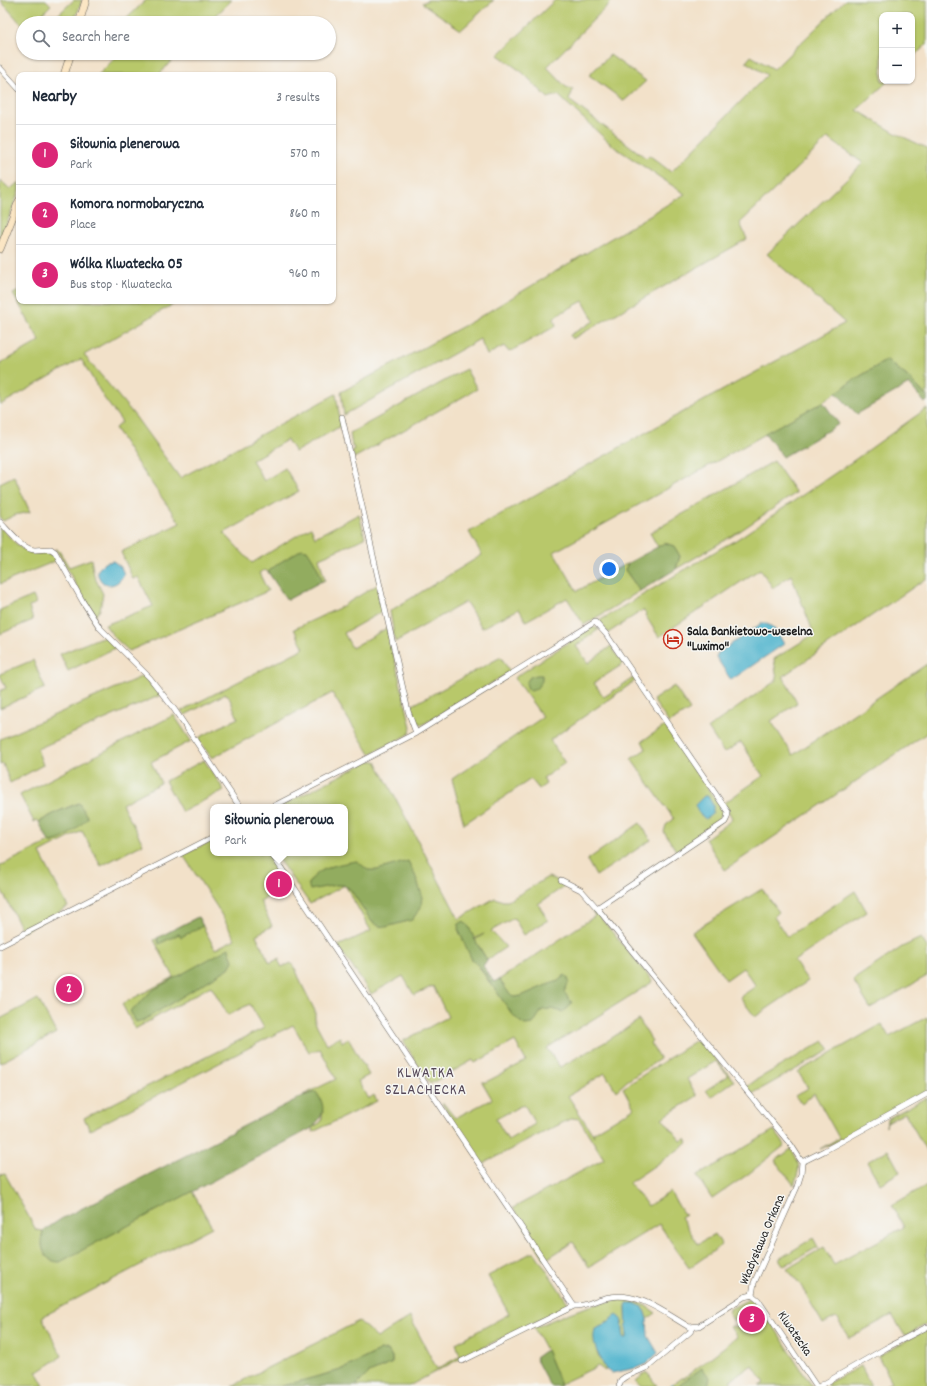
<!DOCTYPE html>
<html lang="en">
<head>
<meta charset="utf-8">
<style>
	body { margin:0; font-family:Dekko,sans-serif; background:#f6f6f7; color:#1f2937 }
	.controls { position:absolute; right:12px; top:12px; display:grid; overflow:hidden; border-radius:8px; box-shadow:0 1px 3px #0004 }
	.controls button { width:36px; height:36px; display:grid; place-items:center; padding:0; border:0; border-bottom:1px solid #e0e1e3; background:#fff; color:#1f2937; font:20px sans-serif }
	.you { position:absolute; left:609px; top:569px; width:14px; height:14px; margin:-10px; border:3px solid #fff; border-radius:50%; background:#1a73e8; box-shadow:0 0 0 6px #1a73e833 }
	.badge { display:grid; place-items:center; width:26px; height:26px; border-radius:50%; background:#db2777; color:#fff; font-size:13px; font-weight:700 }
	.pin { position:absolute; translate:-50% -50%; border:2px solid #fff; box-shadow:0 1px 4px #0006 }
	.popup { position:absolute; left:210px; top:804px; width:138px; height:52px; box-sizing:border-box; display:grid; place-content:center; border-radius:8px; background:#fff; filter:drop-shadow(0 1px 3px #0005); font-size:13px; white-space:nowrap; color:#747a83 }
	.popup b { font-size:15px; color:#1f2937 }
	.popup::after { content:''; position:absolute; left:50%; top:100%; margin-left:-8px; border:8px solid transparent; border-top-color:#fff }
	.list { margin:0; padding:0; list-style:none }
	h2 { display:flex; justify-content:space-between; align-items:center; height:52px; margin:0; padding:0 16px; font-size:17px }
	h2 small { font-size:13px; font-weight:400; color:#747a83 }
	.list li { display:grid; grid-template-columns:26px 1fr auto; gap:12px; align-items:center; box-sizing:border-box; height:60px; padding:0 16px; border-top:1px solid #e0e1e3 }
	.list b { display:block; font-size:15px; white-space:nowrap }
	.list p { margin:0; font-size:13px; white-space:nowrap; color:#747a83 }
	.list em { font-size:13px; font-style:normal; color:#747a83 }
	.icon { flex:none; width:22px; height:22px; fill:none; stroke:currentColor; stroke-width:2; stroke-linecap:round; stroke-linejoin:round }
	.map { position:relative; flex:none; width:927px; height:1386px; overflow:hidden }
	.search { position:absolute; background:#fff; box-shadow:0 1px 3px #0004; left:16px; top:16px; width:320px; height:44px; display:flex; align-items:center; gap:10px; box-sizing:border-box; padding:0 14px; border-radius:22px; color:#747a83; font-size:15px }
	.panel { position:absolute; background:#fff; box-shadow:0 1px 3px #0004; left:16px; top:72px; width:320px; height:232px; border-radius:8px }
	.map>svg:first-child { display:block }
	.green { fill:#b8c86a; stroke:#6a7243; fill-rule:evenodd }
	.forest { fill:#92ac5e; stroke:#57643d }
	.water { fill:#4fb4cd; stroke:#366874 }
	.lines { fill:none; stroke-linecap:round; stroke-linejoin:round }
	.stream { stroke:#4fb4cd; stroke-width:1.5 }
	.street-casing { stroke:#676159; stroke-width:6 }
	.secondary-casing { stroke:#676159; stroke-width:8 }
	.street { stroke:#fff; stroke-width:5 }
	.secondary { stroke:#fbe6c4; stroke-width:7 }
	.labels { text-anchor:middle; dominant-baseline:central; stroke-width:3; stroke-linejoin:round; paint-order:stroke }
	.poi-label { font-size:13px; font-weight:bold; fill:#1c1c1c; stroke:#f6f6f2; text-anchor:start }
	.street-label { font-size:13px; fill:#1c1c1c; stroke:#f6f6f2 }
	.quarter-label { font-size:15px; letter-spacing:1px; fill:#554858; stroke:#f6f6f2 }
</style>
</head>
<body>
<div class="map">
<svg width="927" height="1386" viewBox="0 0 927 1386">
	<rect width="100%" height="100%" fill="#f6f6f2"/>
	<filter id="ink" filterUnits="userSpaceOnUse"><feTurbulence type="fractalNoise" baseFrequency=".025" numOctaves="2"/><feDisplacementMap in="SourceGraphic" scale="8" xChannelSelector="R" yChannelSelector="G"/><feConvolveMatrix kernelMatrix="1 2 1 2 8 2 1 2 1" color-interpolation-filters="sRGB"/></filter>
	<filter id="wash" filterUnits="userSpaceOnUse"><feTurbulence type="fractalNoise" baseFrequency=".012" numOctaves="4" result="noise"/><feDisplacementMap in="SourceGraphic" scale="16" xChannelSelector="R" yChannelSelector="G"/><feGaussianBlur stdDeviation="0.9" result="paint"/><feColorMatrix in="noise" values="0 0 0 0 0 0 0 0 0 0 0 0 0 0 0 0 0 1.4 0 .05"/><feComposite in="paint" operator="in"/></filter>
	<g filter="url(#wash)">
		<rect width="100%" height="100%" fill="#f2e1c9"/>
		<path class="green" d="M0,0h46l5,5 -9,9 8,8 24,-22h8l-5,14 -10,9h-44v3z
			M146,0h86l-24,23h-86z
			M428,0h66l-33,30 -39,-27z
			M555,0h58l-66,67 19,20 7,3 -4,10 77,58 3,-3 22,17 96,-97 -21,-13 5,-6 23,13 71,-69h82v44l-15,14v-43h-30v66h6l-31,29 40,24 30,14v249l-18,-19 -22,-18 -36,22 -28,20 -269,150 23,39 51,-28 -3,7 15,21 -56,34 -17,-27 -41,23 -7,-12 -37,19 -16,-26 -71,40 -5,-31 92,-56 -13,-23 176,-99 200,-110 -78,-69 96,-91 -35,-25 -88,85 7,16 -175,100 -2,-4 24,-14 -11,-20 -26,14 -3,4 2,7 -47,26 -5,-6 -17,9 -7,-16 -136,76 -3,-23 130,-70 214,-128 -72,-48 -55,-51 -10,3 -26,-26 -24,-17z
			M120,53h58l-19,22h-61z
			M610,55l36,26 -22,20 -35,-26z
			M0,180l10,9 8,-6h1v8l-19,50z
			M19,291v10h160l-95,54 51,61 45,62 156,-84 5,32 -46,26 -8,-12 -35,20 12,21 21,-13 14,23 -75,42 28,30 59,-36 4,10 44,-23 6,24 -46,20 6,22 -4,2v-6l-37,-16 -16,12 -3,-2 -6,3 9,18 -139,60 -14,-13 -10,-13 48,-19 -15,-29 -5,2 -12,-27 59,-29 -43,-60 -22,-35 7,-6 -18,-24 -23,-39 -81,46v-41l40,-23 -27,-47z
			M466,369l11,20 -123,69 -2,-7 2,-1 -1,-4 -1,1 -2,-14z
			M927,408v170l-144,98 14,27 -26,18 22,34 134,-91v69l-202,137 -20,-31 24,-17 3,-4 -8,-15 39,-27 -22,-34 -17,11 -16,-25 69,-48 -3,-21 40,-25 -23,-59 -18,13 -13,-19 -101,68 -14,-22 1,-1 -3,-4 -35,23 -9,-12 122,-73 15,-8 117,-79z
			M774,461l22,32 -59,40 -61,36 4,-13 -15,-13 -7,4 -8,-14z
			M14,476l16,36 -15,3 -12,6 -3,-3v-35z
			M0,527c9,9 20,24 33,26 9,1 17,-3 24,6l-4,3 -53,22z
			M56,548l3,3 10,16 22,-8 3,17 9,18 -3,16 -5,6 -14,-22 -21,-38 -5,-7z
			M377,585l6,26 -39,22 8,15 35,-20 24,99 -1,5 -2,3 -38,19 -38,-61 -120,65 -14,-18 2,-3 38,-19 -10,-23 -3,-1 -40,21 -4,-4 123,-63 -10,-19 45,-21z
			M33,596l3,7 -7,4 4,13 -33,14v-24z
			M592,627l7,2 -23,17 12,17 23,-17 12,18 -29,19 10,14 29,-19 2,3 -85,59 15,23 -22,15 3,6 -7,5 -8,-10 -67,45 -12,-45 91,-62 -29,-39z
			M105,637l10,11 -47,23 -8,-17 39,-16z
			M501,657l9,15 -88,53 -5,-4 -6,-15z
			M33,660l12,28 -45,20v-17l6,-3 -6,-13v-1z
			M143,676l18,19 -124,54 6,16 -33,18 -7,-19 -3,1v-26z
			M674,686l16,24 -21,13 -16,-23z
			M174,715l17,26 -40,21 10,21 -39,21 21,40 -42,22 -19,-35 -42,22 28,54 -45,25 -23,-45v-21l49,-24h5l24,-39 -21,9 -18,10 -2,-2 -3,2 -14,-27z
			M665,726l58,85 2,7 -48,34 -13,-20 2,-7 8,-6 -43,-60 15,-10 -4,-8z
			M204,760l20,30 -42,22 -17,-31z
			M369,761h7l83,158 36,-21 8,3h5l40,-24 7,2 10,7 -27,18 10,16 -24,15 -10,-17 -23,13 15,16 -19,13 -12,-20 9,-6 -16,8 10,23 13,20 104,-69 -3,-5 2,-1 58,70 -1,3 -104,65 13,19 47,-26 32,-21 13,21 -2,2 10,16 -33,22 -11,10 -11,-18 -37,23 26,40 -1,-3 41,-25 -11,-20 72,-47 4,-1 2,1 33,40 -23,16 -5,-7 22,-14 -12,-15 -29,18 10,17 -35,22 19,23 5,-2 2,4 -59,40 19,23 22,-14 13,21 3,1 -5,3 17,27 17,-10 7,11 -33,23 -30,-44 -70,43 -16,-25 -28,18 -32,-52 91,-49 -25,-40 -7,-1 -90,46 -40,-60h2l11,14 37,-19 -10,-17h4l40,-21 -11,-20 -40,22 -2,-3 -43,24 -27,-43 45,-24 -15,-31 -19,9 -11,-19 -32,18 -33,-48 33,-15 -26,-46 -35,19 -36,-51h71v-46h-66zM524,1104l11,20 -27,16 -12,-21z
			M640,823l11,17 -55,36 -9,-16z
			M213,840v13h55l15,23 -1,1 6,9 -28,15 12,25 -16,9 14,28 10,-5 -2,2 4,7 9,-4 5,7 5,13 14,28v11l12,22 13,-7 2,5 6,-4 21,37 -11,6 10,18 6,-4 3,6 -64,31 -1,-4 9,-6 2,-10 -7,-20 -13,3 33,-16 -16,-30 -11,3 -16,-27 -203,105 -6,-12 180,-90 -14,-24 -22,11 -17,-29 -76,43 -13,-25 52,-27 -20,-37 44,-23 17,32 20,-10 -18,-32 -34,-52z
			M762,889l17,23 -5,5 13,20 68,-46 12,21 -73,49 14,20 -53,36 -15,-20 16,-11 -13,-18 -17,12 -34,-48z
			M921,938l6,9v29l-57,32 -17,-28 49,-33z
			M38,999l18,34 -56,30v-44z
			M927,1017v74l-91,51 -16,7 19,-11 -25,-45 -12,11 -7,-8 13,-8 -10,-16 84,-48 7,13z
			M824,1041l6,9 -78,44 -5,-5 1,-3 8,-6z
			M927,1097v55l-22,-39 -18,9 -1,5 1,-8z
			M774,1130l11,15 -38,30 -35,24 -15,-23z
			M791,1149c10,15 9,19 3,36l-19,-24z
			M888,1150l12,22 -20,12 -13,-22z
			M5,1174l31,56 7,1 -2,9 151,-49 20,36 -170,90 20,39 -21,14 -5,1 8,15h-44v-211z
			M927,1185v139l-22,12 -13,-21 -43,23 -13,-21 -13,7 -23,-40 -13,-15 37,-22 10,18 70,-38 -12,-22z
			M813,1238l5,9 -34,19 -5,-7z
			M531,1253h4l35,53 -4,1 -105,51 -52,28h-52l1,-2 11,-11 23,-10v-6l-4,-7h-7l-40,20 -37,11 -22,5h-50l127,-65 18,17 33,-21 27,52 23,-13 -4,-13 53,-29 -21,-38z
			M625,1299l18,5 13,9 -9,6 -4,-12 -17,-1 1,32h-3l-2,-17h-15l-5,5 -4,2 -1,25 9,15 -1,3 -7,-5 -38,18 -14,-34 -12,-22c29,-13 59,-26 91,-29z
			M749,1299c6,0 8,3 11,8l-1,3 -17,13 -9,-3 -4,-6 1,-5z
			M765,1315l4,4 43,67h-52l5,-3 -13,-18 -22,16 4,5h-64l11,-8h3l53,-41 -7,-10 2,-1 7,1 8,-1 1,2 12,-9v-2z
			M927,1329v57h-42l7,-4 -14,-26z
			M861,1366l10,20h-44l1,-3z
			M647,1372l10,14h-17l-4,-5z"/>
		<path class="forest" d="M887,360l22,18 18,19v4l-2,2 -16,-19 -52,30 -21,-21 16,-12z
			M823,402l16,22 -56,33 -18,-24z
			M665,543l9,3 6,10 -4,13 -36,22 -15,-21 3,-7z
			M302,549l5,1c6,9 13,20 15,31l-35,19 -19,-28 11,-9z
			M537,675h5v6l-6,8 -5,2 -3,-2 -2,-6 4,-6z
			M79,803l9,15c-11,10 -24,24 -39,24l-10,-20 18,-10z
			M357,861l11,9h9l31,-9 7,14 7,20 -1,12 -9,13 -26,7 -7,-1 -7,-4 -22,-33 -7,-4h-7l-26,5 -2,-6c10,-17 30,-20 49,-23z
			M198,917l5,9 -22,11 -2,-3 -20,10 -2,-6z
			M464,921l5,6 6,13 12,20 -4,6 11,16 5,-3 9,13 6,5 7,-1 23,-10 14,-5 7,-6c7,5 2,10 -1,17l8,11 -4,5 -5,4 -12,-3 -9,1 -9,14 -8,1 -6,-4 -7,-7 -33,-48 -7,-6 -14,-31 1,-5z
			M229,948l4,13 -4,7 -85,52 -8,2 -6,-11 10,-8 11,-12z
			M316,1092c11,15 8,23 -4,36l-252,134c-18,0 -20,-18 -17,-31l18,-12 242,-123z
			M381,1350h7l4,7v6l-23,10 -11,11 -1,2h-75l59,-16z
			M546,1350l15,36h-11l-15,-28z
			M702,1368l8,10 -2,8h-29c3,-5 18,-14 23,-18z"/>
		<path class="water" d="M113,561l8,6 3,7c-7,15 -24,15 -27,-3l7,-8z
			M762,623c12,1 16,11 22,21l-53,36 -15,-23 2,-4z
			M704,796h4l5,9v8l-7,6c-6,-3 -9,-8 -11,-14z
			M627,1303h7l9,4 4,12 1,17 10,17 -12,11 -10,4 -24,5c-8,-3 -8,-7 -11,-14 -6,-10 -9,-19 -6,-30l7,-3 15,-11 4,3 3,20h3l-1,-32z"/>
		<g class="lines">
			<path class="stream" d="M672,1384l1,2"/>
		</g>
	</g>
	<g filter="url(#ink)">
		<g class="lines">
			<defs>
				<path id="street" d="M0,68l19,21
					M342,417l66,294 8,22
					M0,522c8,8 23,28 35,28 5,0 10,-1 16,-1l4,3 28,50 17,26 50,50 24,31 66,98
					M272,807l144,-74 179,-111 11,12 122,178 -1,6 -2,4 -128,86
					M271,853l303,453
					M561,880l20,10 16,18 194,237 11,17
					M0,946l213,-109
					M802,1162l22,-11 103,-57
					M752,1295l2,-12 43,-96 4,-13 1,-12
					M752,1295l6,5 58,86
					M462,1361l112,-55c12,1 24,-8 36,-9 29,-5 55,16 79,30l10,-1 45,-29 8,-2
					M619,1386l2,-6 4,-3 23,-10 42,-35 3,-4
					M820,1386l66,-38 41,-21"/>
				<path id="secondary" d="M79,23l7,-23
					M64,75l7,-22
					M0,249l19,-48"/>
			</defs>
			<use href="#street" class="street-casing"/>
			<use href="#secondary" class="secondary-casing"/>
			<use href="#street" class="street"/>
			<use href="#secondary" class="secondary"/>
		</g>
	</g>
	<defs>
		<symbol id="hotel-ring" viewBox="-11 -11 22 22"><circle r="9.5" fill="#f6f6f2" stroke="#c8321e" stroke-width="1.5"/><path d="M-6-4.5h1.5V1H6V5H4.5V3h-9V5H-6ZM-4 0a1.8 1.8 0 1 1 3.6 0ZM.5 0V-2.5h3Q6-2.5 6 0Z" fill="#c8321e"/></symbol>
	</defs>
	<g fill-rule="evenodd">
		<use href="#hotel-ring" x="662" y="628" width="22" height="22"/>
	</g>
	<g class="labels">
		<g class="poi-label">
			<text x="687" y="632">Sala Bankietowo-weselna<tspan x="687" dy="15">"Luximo"</tspan></text>
		</g>
		<g class="street-label">
			<text transform="translate(763 1240) rotate(-67)">Władysława Orkana</text>
			<text transform="translate(794 1334) rotate(56)">Klwatecka</text>
		</g>
		<g class="quarter-label">
			<text x="426" y="1074">KLWATKA<tspan x="426" dy="17">SZLACHECKA</tspan></text>
		</g>
	</g>
</svg>
<div class="controls">
<button>+</button>
<button>−</button>
</div>
<div class="you"></div>
<div class="pin badge" style="left:279px;top:884px">1</div>
<div class="popup"><b>Siłownia plenerowa</b>Park</div>
<div class="pin badge" style="left:69px;top:989px">2</div>
<div class="pin badge" style="left:752px;top:1319px">3</div>
<div class="search"><svg class="icon" aria-label="search" viewBox="0 0 24 24"><circle cx="10" cy="10" r="6"/><path d="M15 15l6 6"/></svg>Search here</div>
<section class="panel">
<h2>Nearby<small>3 results</small></h2>
<ul class="list">
<li><span class="badge">1</span><div><b>Siłownia plenerowa</b><p>Park</p></div><em>570 m</em></li>
<li><span class="badge">2</span><div><b>Komora normobaryczna</b><p>Place</p></div><em>860 m</em></li>
<li><span class="badge">3</span><div><b>Wólka Klwatecka 05</b><p>Bus stop · Klwatecka</p></div><em>960 m</em></li>
</ul>
</section>
</div>
</body>
</html>
